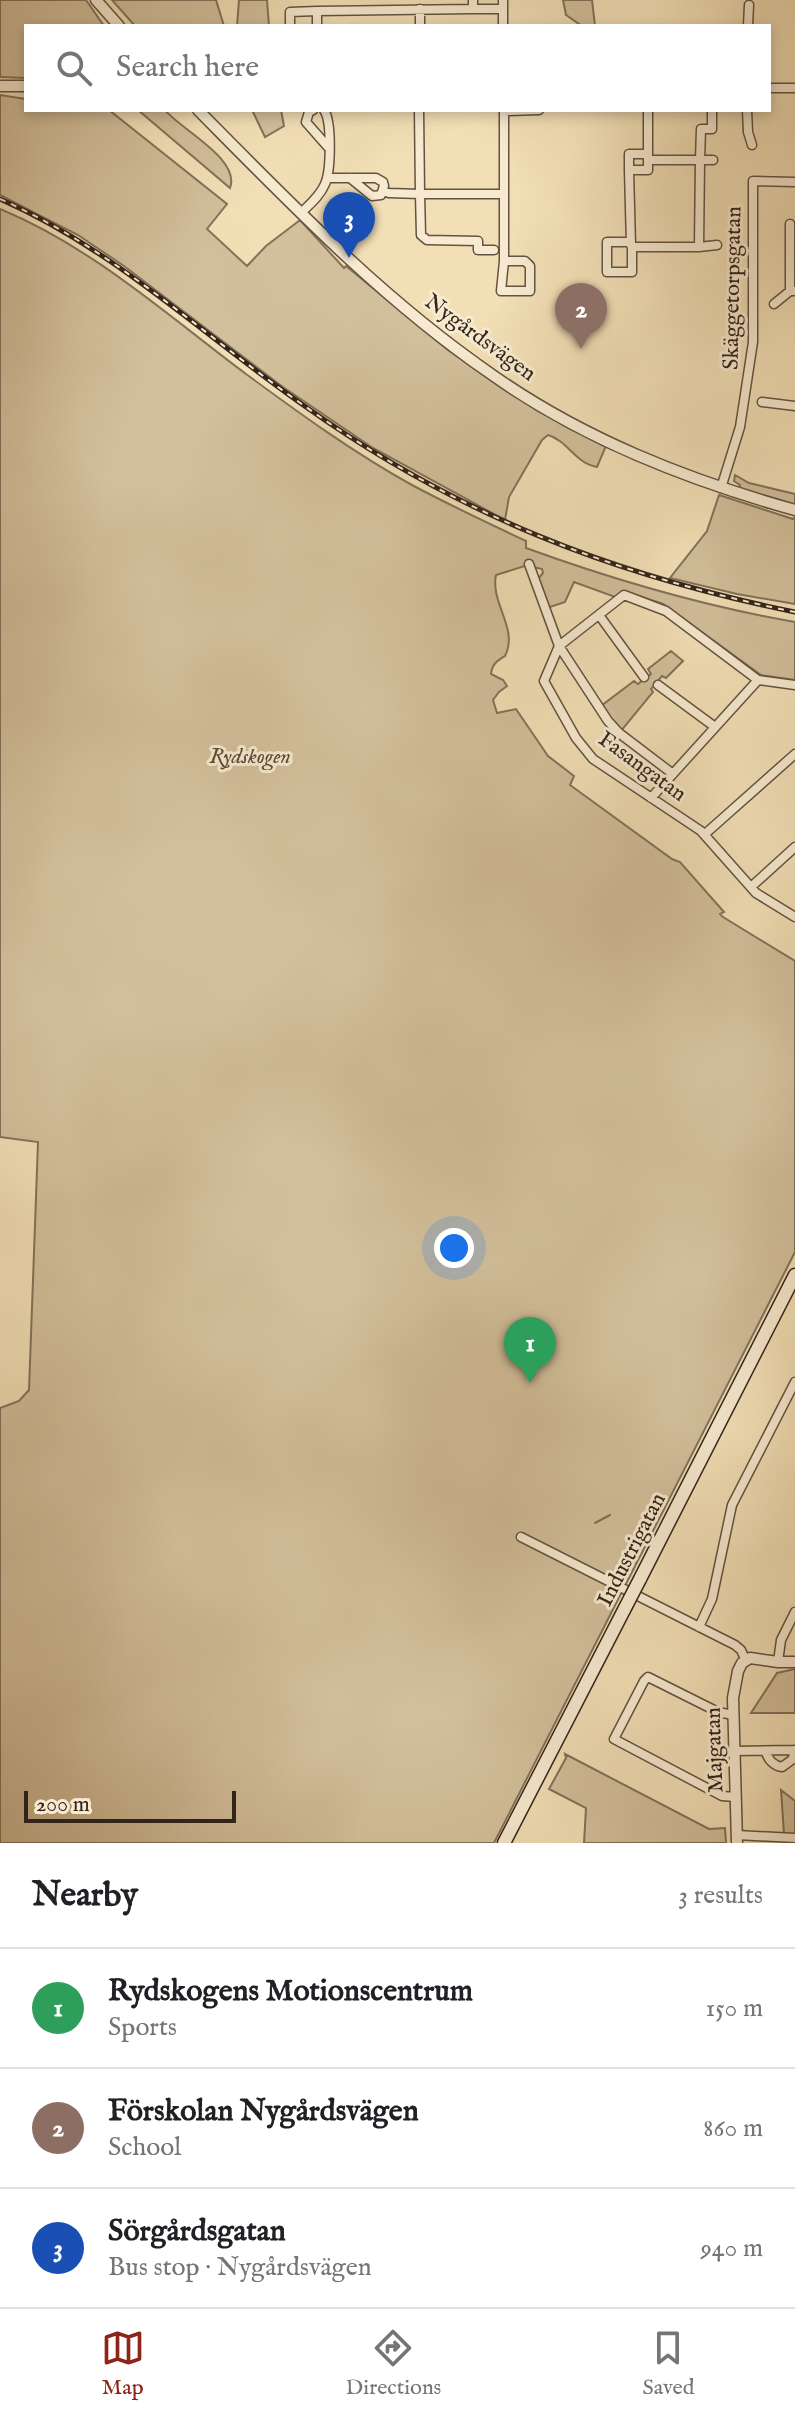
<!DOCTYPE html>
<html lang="en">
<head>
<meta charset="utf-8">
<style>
	body { margin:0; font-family:"IM FELL English",serif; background:#f6f6f6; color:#202124 }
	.scale { position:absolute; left:24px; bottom:20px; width:212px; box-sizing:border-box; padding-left:8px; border:4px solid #33241a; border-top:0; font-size:22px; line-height:28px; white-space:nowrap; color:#33241a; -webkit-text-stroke:6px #f7ead0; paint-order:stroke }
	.you { position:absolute; left:454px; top:1248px; width:28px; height:28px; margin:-20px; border:6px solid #fff; border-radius:50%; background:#1a73e8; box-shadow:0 0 0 12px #1a73e833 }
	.badge { display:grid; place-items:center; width:52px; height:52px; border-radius:50%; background:#8f2418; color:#fff; font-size:26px; font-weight:700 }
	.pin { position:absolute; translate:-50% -66px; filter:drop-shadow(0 2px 4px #0008) }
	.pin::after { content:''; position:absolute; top:42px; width:28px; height:24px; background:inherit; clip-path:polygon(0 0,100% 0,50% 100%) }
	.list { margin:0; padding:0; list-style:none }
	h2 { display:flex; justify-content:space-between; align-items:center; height:104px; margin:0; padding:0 32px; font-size:34px }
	h2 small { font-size:26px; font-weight:400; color:#757577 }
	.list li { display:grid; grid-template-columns:52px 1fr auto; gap:24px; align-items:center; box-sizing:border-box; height:120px; padding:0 32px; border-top:2px solid #e0e0e0 }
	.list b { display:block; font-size:30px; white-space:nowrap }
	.list p { margin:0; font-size:26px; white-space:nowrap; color:#757577 }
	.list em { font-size:26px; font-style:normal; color:#757577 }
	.icon { flex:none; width:44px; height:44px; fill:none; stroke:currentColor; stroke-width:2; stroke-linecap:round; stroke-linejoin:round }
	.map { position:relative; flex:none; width:795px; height:1843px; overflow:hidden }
	.search { position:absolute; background:#fff; box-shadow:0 4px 12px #0003; left:24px; right:24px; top:24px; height:88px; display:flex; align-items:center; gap:20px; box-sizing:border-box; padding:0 28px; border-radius:0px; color:#757577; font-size:30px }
	.sheet { height:464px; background:#fff }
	nav { display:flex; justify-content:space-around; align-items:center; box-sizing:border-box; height:112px; border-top:2px solid #e0e0e0; background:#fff; font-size:22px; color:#757577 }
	nav a { display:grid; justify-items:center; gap:4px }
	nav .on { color:#8f2418 }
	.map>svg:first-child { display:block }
	.green { fill:#d2bf9b; stroke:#82725a; stroke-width:2 }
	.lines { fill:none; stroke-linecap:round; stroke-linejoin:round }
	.stream { stroke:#7f6e58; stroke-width:2 }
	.minor-casing { stroke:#635341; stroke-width:11 }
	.tertiary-casing { stroke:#635341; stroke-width:13 }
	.secondary-casing { stroke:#33241a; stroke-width:15 }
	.minor { stroke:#f7ead0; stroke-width:8 }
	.tertiary { stroke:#f7ead0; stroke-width:10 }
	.secondary { stroke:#f7ead0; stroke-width:12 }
	.rail-casing { stroke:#33241a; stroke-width:5 }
	.rail { stroke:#f7ead0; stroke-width:2; stroke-dasharray:6; stroke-linecap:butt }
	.secondary-bridge-casing { stroke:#33241a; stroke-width:15; stroke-linecap:butt }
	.secondary-bridge { stroke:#f7ead0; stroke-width:12 }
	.labels { text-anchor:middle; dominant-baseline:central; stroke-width:6; stroke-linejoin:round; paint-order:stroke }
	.street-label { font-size:22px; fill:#33241a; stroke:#f7ead0 }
	.park-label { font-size:22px; font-style:italic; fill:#5b4b3a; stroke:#f7ead0 }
</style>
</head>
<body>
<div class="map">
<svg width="795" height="1843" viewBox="0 0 795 1843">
	<rect width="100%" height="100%" fill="#f2dfb6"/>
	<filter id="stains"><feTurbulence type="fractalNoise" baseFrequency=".0025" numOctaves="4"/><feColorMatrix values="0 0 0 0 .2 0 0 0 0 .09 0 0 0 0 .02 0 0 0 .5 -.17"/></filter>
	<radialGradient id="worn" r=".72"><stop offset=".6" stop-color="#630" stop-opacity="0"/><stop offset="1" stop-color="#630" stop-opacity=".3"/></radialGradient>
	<path class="green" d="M0,0h86l18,26h-78v52l-26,-1z
		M112,0h104l8,26h-89z
		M239,0h28l2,26h-32z
		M563,0h29l3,26h-13l-16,-11z
		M0,95l26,4v11h83l118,94 -20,25 40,37 19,-20 34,-26 44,48 2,-2 102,84 56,38 102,58 -9,21c-21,-3 -29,-26 -49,-32l-6,5 -33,57 -4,23 -132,-72 -90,-61 -159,-121 -46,-31 -78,-40z
		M138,110h27c15,19 76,49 65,78z
		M252,110h29l3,16 -19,11z
		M0,209c92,38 167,106 246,165 53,39 108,79 166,111 37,20 76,38 114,56v7c88,32 177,58 269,74v58l-34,-5 -98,-71 -39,-13 -9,6 -41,-15 -9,20 -18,6 -10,-28 6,-7 -1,-4 -9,-2 -2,-3 -35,11c-6,28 23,54 9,81 -8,5 -13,8 -14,18l12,6 4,6 -8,6 -6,8 4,13 19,-4 32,47 26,20 -4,9 102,74 8,3 44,50 -4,2 3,3 72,44v291l-301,591h-494v-435l19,-7 10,-11 9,-248 -38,-5z
		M735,475l14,8 46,11v11l-56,-17 1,-3 -6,-4z
		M719,495l74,24 2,-2v87l-58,-10 -67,-16 37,-47z
		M671,651l12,10 -17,17 -4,-2 -11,13 2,3 -32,39 -20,-25 33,-25 4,3 13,-10 -3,-5z
		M795,1669v44h-44l26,-40z
		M565,1754l144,75 16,-1 1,15h-142l2,-35 -37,-19 17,-31z
		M781,1790l14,11v34l-11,-1z"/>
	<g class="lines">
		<path class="stream" d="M595,1523l15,-8"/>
		<defs>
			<path id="minor" d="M473,0v9h30
				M317,11l156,-2
				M290,26v-14l27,-1v15
				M420,26v-17
				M503,26v-26
				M748,26l1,-21
				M769,88h26
				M313,110l-4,2 -3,10 22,25
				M747,110l1,22 4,13
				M504,111l35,-1
				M648,154v-44
				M648,160v-6h-19v16h19v-10h52l1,-31h11v-19
				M713,160h-13l-1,87 18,-2
				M629,170l2,75
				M327,178h49l7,4 1,4 -3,9 -9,1 -22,-18
				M383,191l6,2 31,1 -1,-84
				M301,213c9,-9 19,-17 24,-29 6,-13 7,-63 -1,-74
				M629,242h-22v30h25v-25h67
				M494,250h-16v-9l-51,-1 -6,-5 -1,-41h84
				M504,261v-151
				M504,261h21l5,5v25h-29z
				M790,291v-67
				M774,304l16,-13h4
				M762,402l33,4
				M721,488l19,-61 13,-85v-161l42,1
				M529,564l30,82 49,75 11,12 54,41
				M599,615l45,62
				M658,685l57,42
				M795,685l-37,-5 -92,-69 -42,-16 -65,51 -15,35 32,57 17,21 108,72 55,62 39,24
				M651,798l107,-118
				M705,834l90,-80
				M751,887l44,-40
				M521,1537l214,108 6,5 4,9
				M699,1627l13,-28 20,-94 63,-123
				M778,1662l3,-22 14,-28
				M733,1715l-15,-3 -70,-35 -4,4 -30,58 108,57 14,1
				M735,1751l60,-1
				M766,1751c1,8 8,15 16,16l11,-8 1,-9
				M737,1835l58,3"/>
			<path id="tertiary" d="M96,0l23,26
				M0,86h26
				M198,110c92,93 184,189 293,264 92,65 197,106 304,136
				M737,1843l-4,-145 5,-27 4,-8 8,-5 28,4h17"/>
			<path id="secondary" d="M640,1579l155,-304
				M504,1843l121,-235"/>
		</defs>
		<use href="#minor" class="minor-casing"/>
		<use href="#tertiary" class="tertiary-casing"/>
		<use href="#secondary" class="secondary-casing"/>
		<use href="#minor" class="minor"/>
		<use href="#tertiary" class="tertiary"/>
		<use href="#secondary" class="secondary"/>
		<defs>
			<path id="rail" d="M0,199c114,50 204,137 306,208 152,108 307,168 489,205"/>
		</defs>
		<use href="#rail" class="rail-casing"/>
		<use href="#rail" class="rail"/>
		<defs>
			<path id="secondary-bridge" d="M625,1608l15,-29"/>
		</defs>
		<use href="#secondary-bridge" class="secondary-bridge-casing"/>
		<use href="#secondary-bridge" class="secondary-bridge"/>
	</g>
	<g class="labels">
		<g class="street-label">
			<text transform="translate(733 288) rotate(-89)">Skäggetorpsgatan</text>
			<text transform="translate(480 338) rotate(36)">Nygårdsvägen</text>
			<text transform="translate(642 767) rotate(36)">Fasangatan</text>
			<text transform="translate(632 1550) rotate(-63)">Industrigatan</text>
			<text transform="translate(715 1750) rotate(-92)">Majgatan</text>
		</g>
		<g class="park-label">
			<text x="250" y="757">Rydskogen</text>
		</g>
	</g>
	<rect width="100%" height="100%" filter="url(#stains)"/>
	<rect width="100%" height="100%" fill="url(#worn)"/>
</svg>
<div class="scale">200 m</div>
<div class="you"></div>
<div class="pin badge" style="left:530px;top:1383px;background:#2e9e5b">1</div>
<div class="pin badge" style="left:581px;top:349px;background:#8d6e63">2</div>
<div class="pin badge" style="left:349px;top:258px;background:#1a4fb4">3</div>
<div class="search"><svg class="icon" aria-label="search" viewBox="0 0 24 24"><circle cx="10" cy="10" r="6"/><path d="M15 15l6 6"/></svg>Search here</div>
</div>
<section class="sheet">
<h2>Nearby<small>3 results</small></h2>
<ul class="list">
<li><span class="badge" style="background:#2e9e5b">1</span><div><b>Rydskogens Motionscentrum</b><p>Sports</p></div><em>150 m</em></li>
<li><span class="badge" style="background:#8d6e63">2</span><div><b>Förskolan Nygårdsvägen</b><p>School</p></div><em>860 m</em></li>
<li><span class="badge" style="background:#1a4fb4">3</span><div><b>Sörgårdsgatan</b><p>Bus stop · Nygårdsvägen</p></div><em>940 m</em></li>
</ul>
</section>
<nav>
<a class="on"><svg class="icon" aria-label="map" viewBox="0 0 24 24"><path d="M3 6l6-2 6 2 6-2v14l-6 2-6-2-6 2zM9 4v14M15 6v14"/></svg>Map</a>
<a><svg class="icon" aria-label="directions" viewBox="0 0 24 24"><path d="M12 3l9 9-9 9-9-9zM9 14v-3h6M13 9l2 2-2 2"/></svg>Directions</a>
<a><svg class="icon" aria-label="saved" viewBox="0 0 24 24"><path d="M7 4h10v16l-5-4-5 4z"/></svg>Saved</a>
</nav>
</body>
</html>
